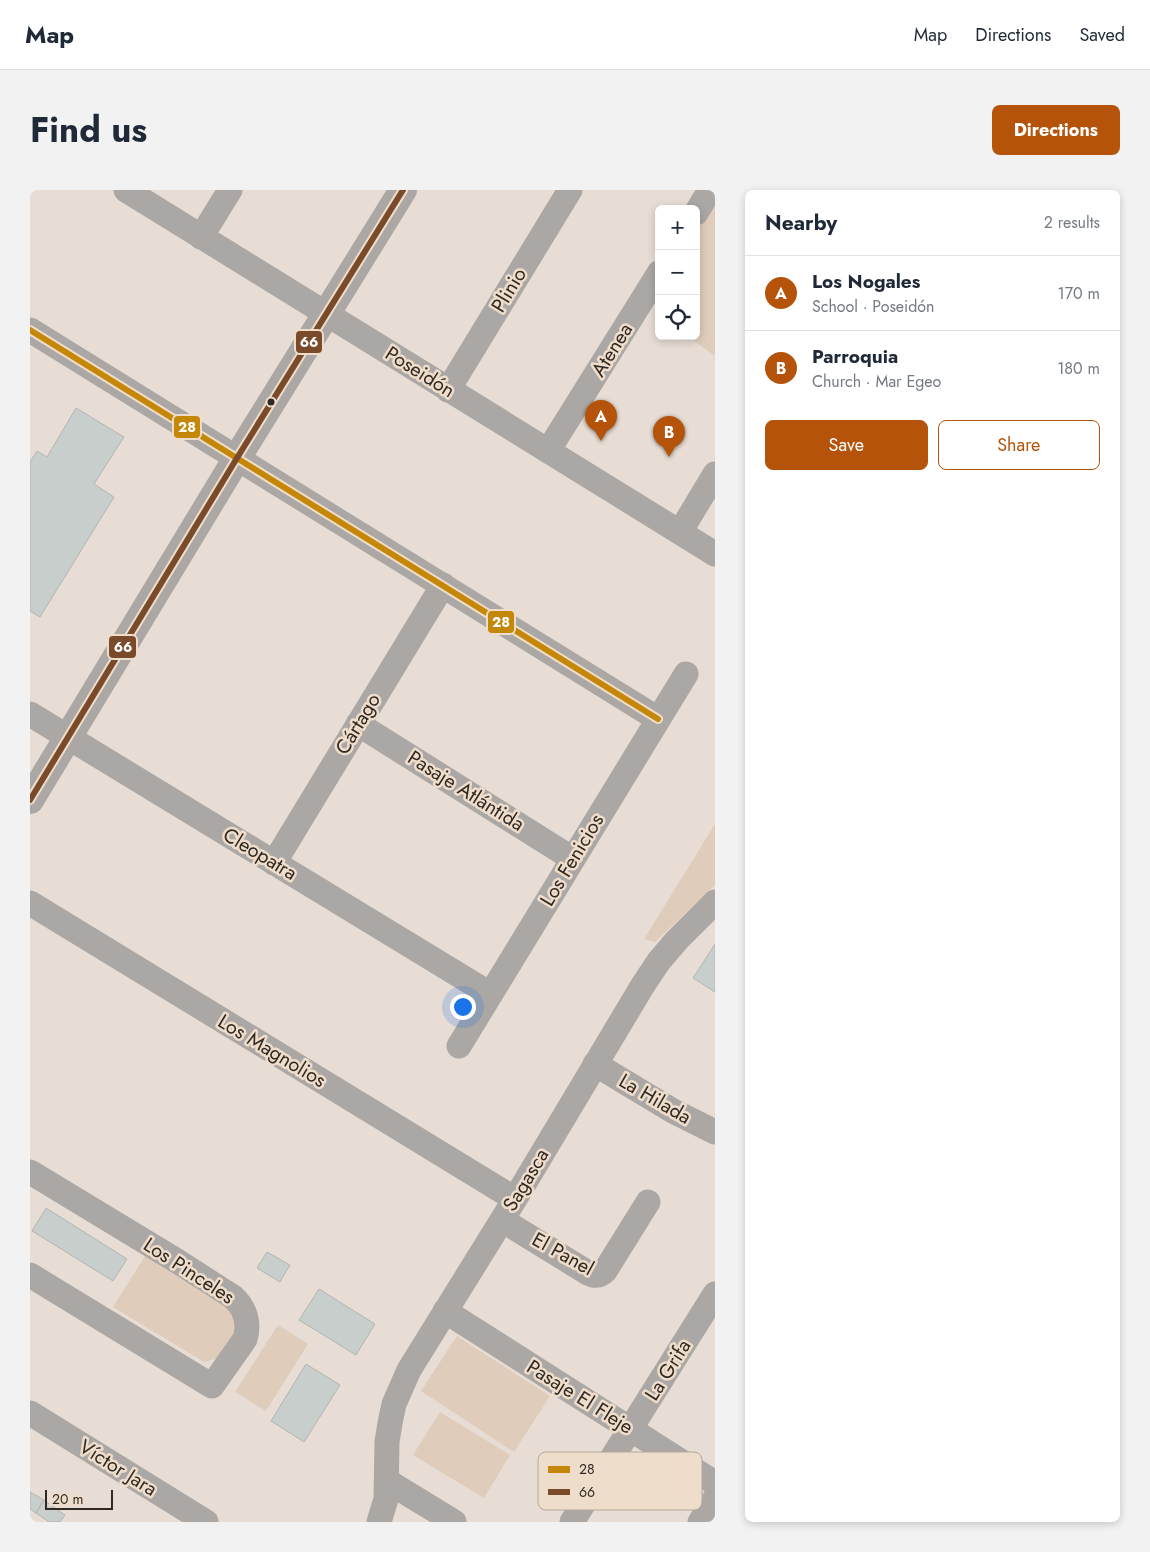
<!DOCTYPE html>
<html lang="en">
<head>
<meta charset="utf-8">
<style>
	body { margin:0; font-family:Jost,sans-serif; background:#f2f2f3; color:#1f2937 }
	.controls { position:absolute; right:15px; top:15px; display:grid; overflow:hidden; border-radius:8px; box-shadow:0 2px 8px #0003 }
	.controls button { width:45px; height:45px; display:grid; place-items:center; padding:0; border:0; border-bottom:1px solid #e0e1e3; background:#fff; color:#1f2937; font:25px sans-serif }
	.scale { position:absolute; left:15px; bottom:12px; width:68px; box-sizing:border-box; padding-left:5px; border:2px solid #302922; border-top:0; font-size:14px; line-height:18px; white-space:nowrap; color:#302922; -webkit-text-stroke:4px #efddcc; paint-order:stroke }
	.you { position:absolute; left:432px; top:816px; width:18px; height:18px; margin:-12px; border:4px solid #fff; border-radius:50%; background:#1a73e8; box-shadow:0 0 0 8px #1a73e833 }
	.badge { display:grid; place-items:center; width:32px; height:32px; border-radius:50%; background:#b45309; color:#fff; font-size:16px; font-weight:700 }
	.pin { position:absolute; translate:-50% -41px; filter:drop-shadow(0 1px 2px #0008) }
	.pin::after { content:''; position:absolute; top:26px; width:18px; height:15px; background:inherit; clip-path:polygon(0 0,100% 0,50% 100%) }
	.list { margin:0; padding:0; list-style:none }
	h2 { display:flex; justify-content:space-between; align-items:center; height:65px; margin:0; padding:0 20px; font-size:21px }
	h2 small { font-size:16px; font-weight:400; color:#747a83 }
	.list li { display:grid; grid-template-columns:32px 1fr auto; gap:15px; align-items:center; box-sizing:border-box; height:75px; padding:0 20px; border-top:1px solid #e0e1e3 }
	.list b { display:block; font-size:19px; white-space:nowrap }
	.list p { margin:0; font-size:16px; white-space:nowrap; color:#747a83 }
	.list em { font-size:16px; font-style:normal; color:#747a83 }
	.actions { display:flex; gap:10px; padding:15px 20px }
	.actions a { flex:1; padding:11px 0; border:1px solid #b45309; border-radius:8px; text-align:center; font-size:18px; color:#b45309 }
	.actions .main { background:#b45309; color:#fff }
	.icon { flex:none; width:28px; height:28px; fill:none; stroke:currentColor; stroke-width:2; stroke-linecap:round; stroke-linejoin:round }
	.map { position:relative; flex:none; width:685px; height:1332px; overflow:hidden; border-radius:8px }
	header { display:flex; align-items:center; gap:30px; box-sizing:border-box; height:70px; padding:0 25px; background:#fff; border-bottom:1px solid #e0e1e3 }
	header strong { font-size:24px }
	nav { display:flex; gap:28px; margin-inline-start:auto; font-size:18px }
	.intro { display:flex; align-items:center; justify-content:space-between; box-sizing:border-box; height:120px; padding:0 30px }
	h1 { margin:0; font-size:35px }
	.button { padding:12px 22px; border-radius:8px; background:#b45309; color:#fff; font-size:18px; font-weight:700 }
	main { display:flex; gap:30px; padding:0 30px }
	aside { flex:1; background:#fff; border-radius:8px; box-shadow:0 2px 8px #0003 }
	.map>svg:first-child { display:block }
	.green { fill:#dfccba }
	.building { fill:#c7cecb; stroke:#b4b5b2 }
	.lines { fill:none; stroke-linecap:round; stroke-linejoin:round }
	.minor { stroke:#aba7a4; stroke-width:25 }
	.tertiary { stroke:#aba7a4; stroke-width:28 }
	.bus-1-casing { stroke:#efddcc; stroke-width:10 }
	.bus-2-casing { stroke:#efddcc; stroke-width:10 }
	.bus-1 { stroke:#c58708; stroke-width:6 }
	.bus-2 { stroke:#7a4b2a; stroke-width:6 }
	.bus-dot { fill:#302922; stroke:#efddcc; stroke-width:2 }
	.labels { text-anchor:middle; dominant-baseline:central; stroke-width:5; stroke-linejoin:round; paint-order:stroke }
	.street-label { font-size:20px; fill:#302922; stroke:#efddcc }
	.key { fill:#efddcc; stroke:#b6a799; stroke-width:1 }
	.key-label { font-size:14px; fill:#302922 }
	.line-badge { stroke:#efddcc; stroke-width:2 }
	.badge-label { font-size:14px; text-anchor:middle; font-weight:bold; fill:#fff }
</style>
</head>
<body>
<header>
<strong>Map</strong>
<nav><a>Map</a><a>Directions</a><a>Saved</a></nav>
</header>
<div class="intro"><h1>Find us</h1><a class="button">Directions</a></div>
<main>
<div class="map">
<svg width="685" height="1332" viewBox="0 0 685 1332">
	<rect width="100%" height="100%" fill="#e7ddd4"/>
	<path class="green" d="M685,5v161l-28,-20h9v-112z
		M685,634v61l-60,57 -11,-3z
		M115,1066l93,56 1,16 -20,30 -15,4 -91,-55z
		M248,1135l30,19 -42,67 -31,-19z
		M427,1146l93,60 -36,56 -93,-61z
		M410,1222l70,43 -26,43 -71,-43z"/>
	<path class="building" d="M46,218l48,29 -30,47 20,13 -74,120 -10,-6v-149l7,-11 10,6z
		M685,754v48l-22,-14z
		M16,1018l81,51 -14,22 -81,-50z
		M237,1062l23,13 -10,17 -23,-14z
		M289,1099l56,35 -19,31 -57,-35z
		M276,1174l34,21 -36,57 -33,-21z
		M0,1302l14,8 -8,13 -6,-4z
		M14,1310l21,15 -5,7h-11l-13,-9z"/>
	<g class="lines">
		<path class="minor" d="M96,0l589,364
			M666,23l14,-23
			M171,47l29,-47
			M0,140l628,389
			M418,200l122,-200
			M518,261l111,-178
			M650,342l35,-58
			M0,524l460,280
			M328,534l215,135
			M244,673l169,-278
			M0,713l485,296
			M429,856l227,-372
			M565,874l78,47 42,21
			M0,982l147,89 56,36c12,11 17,26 12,42l-33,47 -182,-111
			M472,1030l86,53c6,3 11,4 17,-2l43,-69
			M415,1121l270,172
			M0,1223l176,109
			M357,1291l67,41
			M349,1332l7,-23 1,-57 3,-19 4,-19 15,-34 106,-171 128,-214 16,-24 18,-21 38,-38
			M542,1332l143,-228
			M670,1332l15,-24"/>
		<path class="tertiary" d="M0,610l207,-342 166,-268"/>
		<defs>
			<path id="bus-1" d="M0,140l628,389"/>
			<path id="bus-2" d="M0,610l207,-342 166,-268"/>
		</defs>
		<use href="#bus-1" class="bus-1-casing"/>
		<use href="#bus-2" class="bus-2-casing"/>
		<use href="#bus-1" class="bus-1"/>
		<use href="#bus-2" class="bus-2"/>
	</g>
	<circle class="bus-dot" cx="241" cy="212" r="4.5"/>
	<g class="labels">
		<g class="street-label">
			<text transform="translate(479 100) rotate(-59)">Plinio</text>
			<text transform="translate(582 160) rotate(-58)">Atenea</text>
			<text transform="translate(390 182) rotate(32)">Poseidón</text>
			<text transform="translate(328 534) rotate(-59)">Cártago</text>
			<text transform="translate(436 601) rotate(32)">Pasaje Atlántida</text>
			<text transform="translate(230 664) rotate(31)">Cleopatra</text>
			<text transform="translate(542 670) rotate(-59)">Los Fenicios</text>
			<text transform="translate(242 861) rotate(31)">Los Magnolios</text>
			<text transform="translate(625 909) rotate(30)">La Hilada</text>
			<text transform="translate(496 990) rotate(-59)">Sagasca</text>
			<text transform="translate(533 1064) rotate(29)">El Panel</text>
			<text transform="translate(159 1081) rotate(33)">Los Pinceles</text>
			<text transform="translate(638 1180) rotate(-58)">La Grifa</text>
			<text transform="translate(550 1207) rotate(32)">Pasaje El Fleje</text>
			<text transform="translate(88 1278) rotate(32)">Víctor Jara</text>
		</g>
	</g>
	<rect x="508" y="1262" width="164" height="58" rx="8" class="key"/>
	<rect x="518" y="1276" width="22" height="7" fill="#c58708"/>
	<rect x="518" y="1299" width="22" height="6" fill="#7a4b2a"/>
	<g class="key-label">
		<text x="549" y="1284">28</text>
		<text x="549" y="1307">66</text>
	</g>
	<g class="line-badge">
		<rect x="265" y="140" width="28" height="24" rx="5" fill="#7a4b2a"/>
		<rect x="143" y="225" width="28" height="24" rx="5" fill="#c58708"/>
		<rect x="457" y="420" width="28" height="24" rx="5" fill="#c58708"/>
		<rect x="78" y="445" width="29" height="24" rx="5" fill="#7a4b2a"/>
	</g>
	<g class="badge-label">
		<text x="279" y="157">66</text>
		<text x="157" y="242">28</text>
		<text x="471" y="437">28</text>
		<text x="93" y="462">66</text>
	</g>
</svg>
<div class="controls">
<button>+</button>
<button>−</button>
<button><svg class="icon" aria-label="locate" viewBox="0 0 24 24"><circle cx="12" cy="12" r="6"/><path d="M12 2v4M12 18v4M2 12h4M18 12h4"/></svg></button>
</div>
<div class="scale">20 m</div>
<div class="you"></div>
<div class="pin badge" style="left:571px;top:251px">A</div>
<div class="pin badge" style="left:639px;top:267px">B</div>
</div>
<aside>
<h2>Nearby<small>2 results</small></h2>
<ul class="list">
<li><span class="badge">A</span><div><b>Los Nogales</b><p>School · Poseidón</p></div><em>170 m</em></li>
<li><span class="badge">B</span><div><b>Parroquia</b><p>Church · Mar Egeo</p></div><em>180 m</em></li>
</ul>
<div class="actions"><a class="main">Save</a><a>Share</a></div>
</aside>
</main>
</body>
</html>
